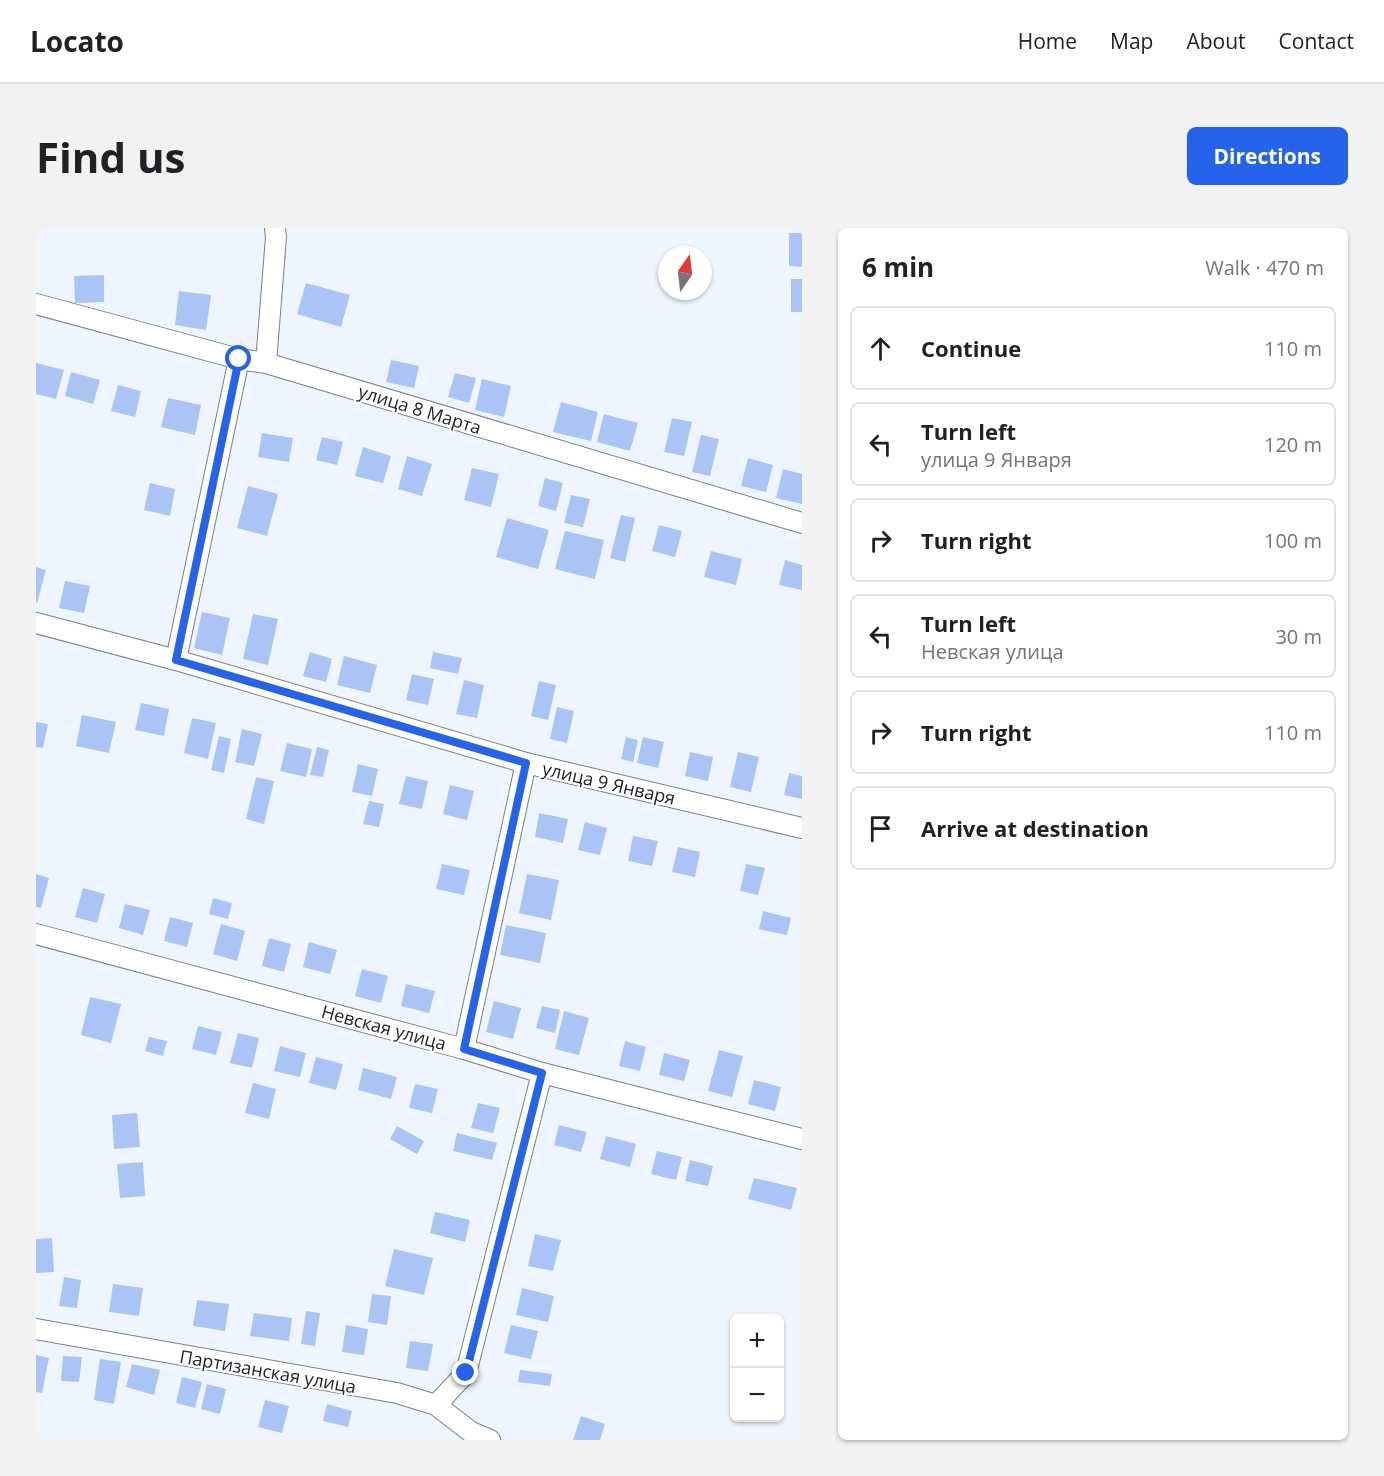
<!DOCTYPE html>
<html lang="en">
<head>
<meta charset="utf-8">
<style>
	body { margin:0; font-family:"Open Sans",sans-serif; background:#f2f2f2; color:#202124 }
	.controls { position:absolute; right:18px; bottom:18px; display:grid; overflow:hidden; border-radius:9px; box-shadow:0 2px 4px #0004 }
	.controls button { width:54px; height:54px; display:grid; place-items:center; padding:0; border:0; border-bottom:2px solid #e0e0e0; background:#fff; color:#202124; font:30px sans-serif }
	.compass { position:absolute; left:622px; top:18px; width:54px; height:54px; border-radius:50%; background:#fff; box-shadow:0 2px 4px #0004; rotate:14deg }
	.stop { position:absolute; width:18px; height:18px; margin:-14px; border:4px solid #2563eb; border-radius:50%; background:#fff }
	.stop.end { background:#2563eb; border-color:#fff; box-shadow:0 2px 6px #0008 }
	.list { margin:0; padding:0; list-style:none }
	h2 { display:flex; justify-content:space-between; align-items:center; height:78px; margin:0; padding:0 24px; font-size:26px }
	h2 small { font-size:20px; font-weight:400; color:#757577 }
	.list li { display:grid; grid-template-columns:39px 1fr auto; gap:18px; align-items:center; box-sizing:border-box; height:84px; margin:0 12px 12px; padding:0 12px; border:2px solid #e0e0e0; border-radius:9px }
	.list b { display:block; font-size:22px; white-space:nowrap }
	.list p { margin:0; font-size:20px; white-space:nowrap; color:#757577 }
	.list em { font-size:20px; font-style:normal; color:#757577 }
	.icon { flex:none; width:33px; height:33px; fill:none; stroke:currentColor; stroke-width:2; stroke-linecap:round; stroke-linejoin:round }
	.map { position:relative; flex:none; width:766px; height:1212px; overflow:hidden; border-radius:9px }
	header { display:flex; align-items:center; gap:36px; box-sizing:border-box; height:84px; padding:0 30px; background:#fff; border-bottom:2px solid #e0e0e0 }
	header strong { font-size:28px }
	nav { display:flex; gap:33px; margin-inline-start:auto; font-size:21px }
	.intro { display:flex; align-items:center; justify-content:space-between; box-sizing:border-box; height:144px; padding:0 36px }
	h1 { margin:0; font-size:42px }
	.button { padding:15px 27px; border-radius:9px; background:#2563eb; color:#fff; font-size:21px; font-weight:700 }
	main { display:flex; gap:36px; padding:0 36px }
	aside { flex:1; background:#fff; border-radius:9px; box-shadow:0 2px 4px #0004 }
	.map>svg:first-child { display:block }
	.building { fill:#aac5f5 }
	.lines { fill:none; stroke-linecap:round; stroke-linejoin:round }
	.minor-casing { stroke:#7a7f88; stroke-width:22 }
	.minor { stroke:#fff; stroke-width:20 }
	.route { stroke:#2563eb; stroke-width:8 }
	.labels { text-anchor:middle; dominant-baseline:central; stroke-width:4.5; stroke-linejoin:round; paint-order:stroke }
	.street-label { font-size:18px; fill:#1d1f23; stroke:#fff }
</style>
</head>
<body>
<header>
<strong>Locato</strong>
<nav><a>Home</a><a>Map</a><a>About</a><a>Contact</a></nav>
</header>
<div class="intro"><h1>Find us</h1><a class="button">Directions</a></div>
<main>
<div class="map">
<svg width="766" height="1212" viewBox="0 0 766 1212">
	<rect width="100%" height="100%" fill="#eff5ff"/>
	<path class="building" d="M753,5h13v34l-13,-1z
		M68,47v27l-29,1 -1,-27z
		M755,51h11v33h-11z
		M270,55l44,12 -9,32 -44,-13z
		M143,63l32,4 -5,35 -31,-5z
		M355,132l28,6 -5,22 -28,-6z
		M0,135l28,7 -8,29 -20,-5z
		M35,144l29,8 -7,24 -28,-8z
		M419,145l21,5 -7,25 -21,-6z
		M446,151l29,7 -7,31 -29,-7z
		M82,157l23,6 -6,26 -24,-6z
		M132,170l33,7 -6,30 -34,-8z
		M525,174l37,10 -7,29 -38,-9z
		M568,186l34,9 -8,28 -33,-9z
		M636,190l20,4 -8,34 -20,-4z
		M226,205l31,5 -4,24 -31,-5z
		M665,207l18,4 -9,37 -18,-4z
		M286,209l21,5 -6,23 -21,-5z
		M327,219l28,9 -8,27 -28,-7z
		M371,228l25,8 -10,32 -24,-7z
		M712,230l25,7 -7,27 -25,-6z
		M436,240l27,6 -8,33 -27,-7z
		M747,241l19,5v30l-26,-6z
		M509,250l18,5 -7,28 -18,-5z
		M114,255l25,6 -5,27 -26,-6z
		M212,258l30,8 -11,42 -30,-8z
		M535,267l19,4 -7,28 -19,-4z
		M585,287l14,3 -10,44 -15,-4z
		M471,290l42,12 -11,39 -42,-12z
		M623,297l23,6 -7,26 -23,-6z
		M529,303l39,9 -9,39 -40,-10z
		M675,323l31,8 -6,26 -32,-8z
		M749,332l17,5v25l-23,-5z
		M0,339l10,3 -9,33h-1z
		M29,353l25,5 -6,27 -25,-5z
		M166,384l28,6 -8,37 -28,-7z
		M217,386l25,5 -10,46 -25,-6z
		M274,424l22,7 -6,23 -23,-6z
		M397,424l29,6 -4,16 -28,-6z
		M308,428l33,9 -7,28 -33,-8z
		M376,446l22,5 -6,26 -22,-5z
		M428,452l20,5 -7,33 -21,-4z
		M503,453l17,4 -8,35 -17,-4z
		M105,475l28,6 -5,27 -29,-6z
		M521,479l17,4 -7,32 -17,-4z
		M46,487l34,7 -7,31 -33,-7z
		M156,490l24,5 -8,36 -24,-6z
		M0,494l12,2 -5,24 -7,-1z
		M206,501l20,5 -8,32 -19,-4z
		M183,508l12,3 -7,34 -13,-3z
		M590,509l12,3 -5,22 -12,-3z
		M607,509l21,5 -6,26 -21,-5z
		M251,515l25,6 -6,28 -26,-6z
		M281,519l12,3 -6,27 -13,-2z
		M654,524l23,5 -5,24 -23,-5z
		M702,524l21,5 -8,35 -21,-5z
		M322,536l20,5 -6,27 -20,-4z
		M753,545l13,3v23l-18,-4z
		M370,548l22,5 -6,28 -23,-5z
		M220,549l18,4 -10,43 -18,-5z
		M414,557l24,6 -7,29 -24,-6z
		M333,573l15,3 -5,23 -16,-3z
		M503,585l29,6 -5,24 -28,-6z
		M549,594l22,6 -7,27 -22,-5z
		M597,608l25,5 -6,25 -24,-5z
		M642,619l22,5 -5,25 -23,-5z
		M406,636l28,6 -6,25 -28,-6z
		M710,636l19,4 -7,27 -18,-4z
		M0,646l13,4 -8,30 -5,-1z
		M491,646l32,6 -8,40 -32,-7z
		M47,660l22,6 -8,29 -22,-6z
		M177,670l19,5 -4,16 -19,-5z
		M89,676l25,6 -7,25 -24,-7z
		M727,683l28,7 -4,17 -28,-6z
		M134,689l23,6 -6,24 -23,-6z
		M185,696l24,7 -8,30 -24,-7z
		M470,697l40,8 -6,30 -40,-8z
		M233,710l22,6 -7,28 -22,-6z
		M273,714l28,8 -7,24 -27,-7z
		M326,741l26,7 -7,27 -26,-7z
		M370,756l29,7 -6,22 -28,-7z
		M54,769l31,7 -10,39 -30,-8z
		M458,773l27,7 -8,31 -27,-7z
		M506,778l18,4 -5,23 -19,-5z
		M528,783l25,7 -10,37 -24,-6z
		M162,798l24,6 -6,23 -24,-6z
		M202,805l21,5 -7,30 -22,-5z
		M113,809l18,4 -4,15 -18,-5z
		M589,813l21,6 -6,24 -21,-5z
		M244,818l26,7 -6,24 -26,-6z
		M683,822l24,6 -11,41 -24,-6z
		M628,825l26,7 -6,21 -25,-6z
		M280,829l27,7 -7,26 -27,-7z
		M327,840l34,9 -6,22 -33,-9z
		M718,852l27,7 -6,24 -27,-7z
		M217,855l23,6 -7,30 -24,-6z
		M379,856l23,5 -6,24 -23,-5z
		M442,875l22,5 -7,25 -22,-5z
		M101,885l3,34 -26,2 -2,-34z
		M523,897l28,7 -6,20 -27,-7z
		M361,898l27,15 -7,13 -27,-15z
		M421,905l40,10 -5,17 -39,-9z
		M570,908l30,8 -6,23 -30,-8z
		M621,923l25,6 -6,23 -25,-6z
		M654,932l23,6 -5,20 -23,-5z
		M107,934l2,34 -25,2 -3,-34z
		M718,950l43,10 -6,22 -43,-11z
		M399,984l35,8 -5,22 -35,-9z
		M499,1006l26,6 -8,31 -25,-5z
		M16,1010l2,34 -18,1v-34z
		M358,1021l39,9 -9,37 -39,-9z
		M28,1049l17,3 -4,28 -18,-2z
		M77,1056l30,4 -4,28 -30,-4z
		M486,1060l32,8 -6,26 -32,-7z
		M336,1066l19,2 -4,29 -19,-3z
		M161,1072l32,4 -4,27 -32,-5z
		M270,1083l14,2 -5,33 -14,-2z
		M218,1085l38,5 -3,23 -39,-5z
		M310,1097l22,4 -4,26 -22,-3z
		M475,1097l27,6 -7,28 -27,-6z
		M374,1113l23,3 -5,27 -22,-3z
		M0,1127l13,3 -7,35 -6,-1z
		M27,1128l19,1 -3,25 -18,-1z
		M64,1131l21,3 -7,42 -20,-4z
		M96,1136l28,6 -6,25 -28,-8z
		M484,1142l32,4 -2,12 -32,-4z
		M146,1149l20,5 -7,26 -19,-5z
		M171,1156l19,5 -6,25 -19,-5z
		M229,1172l24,6 -7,27 -24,-6z
		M291,1176l25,7 -4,16 -25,-6z
		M545,1188l24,8 -5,16h-27z"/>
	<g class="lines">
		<defs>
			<path id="minor" d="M0,76l203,55 27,4 536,160
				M230,135l10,-126 -1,-9
				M0,395l140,37 350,103 276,65
				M140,432l63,-301
				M0,706l428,115 78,24 260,66
				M428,821l62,-286
				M0,1101l361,64 39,12 35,27 19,8
				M400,1177l30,-32 76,-300"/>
		</defs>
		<use href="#minor" class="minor-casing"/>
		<use href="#minor" class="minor"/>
	</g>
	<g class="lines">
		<path class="route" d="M203,131l-63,301 350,103 -62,286 78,24 -76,300"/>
	</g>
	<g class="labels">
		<g class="street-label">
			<text transform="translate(384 181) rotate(17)">улица 8 Марта</text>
			<text transform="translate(573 555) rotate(13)">улица 9 Января</text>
			<text transform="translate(348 799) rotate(15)">Невская улица</text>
			<text transform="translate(232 1143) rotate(10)">Партизанская улица</text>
		</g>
	</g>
</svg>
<div class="controls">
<button>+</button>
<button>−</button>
</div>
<svg class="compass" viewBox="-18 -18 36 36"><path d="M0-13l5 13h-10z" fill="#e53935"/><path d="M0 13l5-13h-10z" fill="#757577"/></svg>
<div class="stop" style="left:203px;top:131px"></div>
<div class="stop end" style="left:430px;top:1145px"></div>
</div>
<aside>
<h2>6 min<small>Walk · 470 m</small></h2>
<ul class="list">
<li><svg class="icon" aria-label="ahead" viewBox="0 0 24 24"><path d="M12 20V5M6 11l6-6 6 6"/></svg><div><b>Continue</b></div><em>110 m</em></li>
<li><svg class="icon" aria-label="left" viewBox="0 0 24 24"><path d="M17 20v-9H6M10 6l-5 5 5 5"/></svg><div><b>Turn left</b><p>улица 9 Января</p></div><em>120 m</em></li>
<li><svg class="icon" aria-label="right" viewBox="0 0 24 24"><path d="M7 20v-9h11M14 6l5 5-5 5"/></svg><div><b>Turn right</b></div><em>100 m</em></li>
<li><svg class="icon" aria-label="left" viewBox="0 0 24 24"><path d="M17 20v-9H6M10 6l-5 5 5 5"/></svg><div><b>Turn left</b><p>Невская улица</p></div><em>30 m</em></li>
<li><svg class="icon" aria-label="right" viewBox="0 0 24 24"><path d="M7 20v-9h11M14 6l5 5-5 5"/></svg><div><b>Turn right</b></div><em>110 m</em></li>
<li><svg class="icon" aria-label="arrive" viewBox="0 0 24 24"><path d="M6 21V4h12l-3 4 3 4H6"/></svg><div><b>Arrive at destination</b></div></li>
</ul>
</aside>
</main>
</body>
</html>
